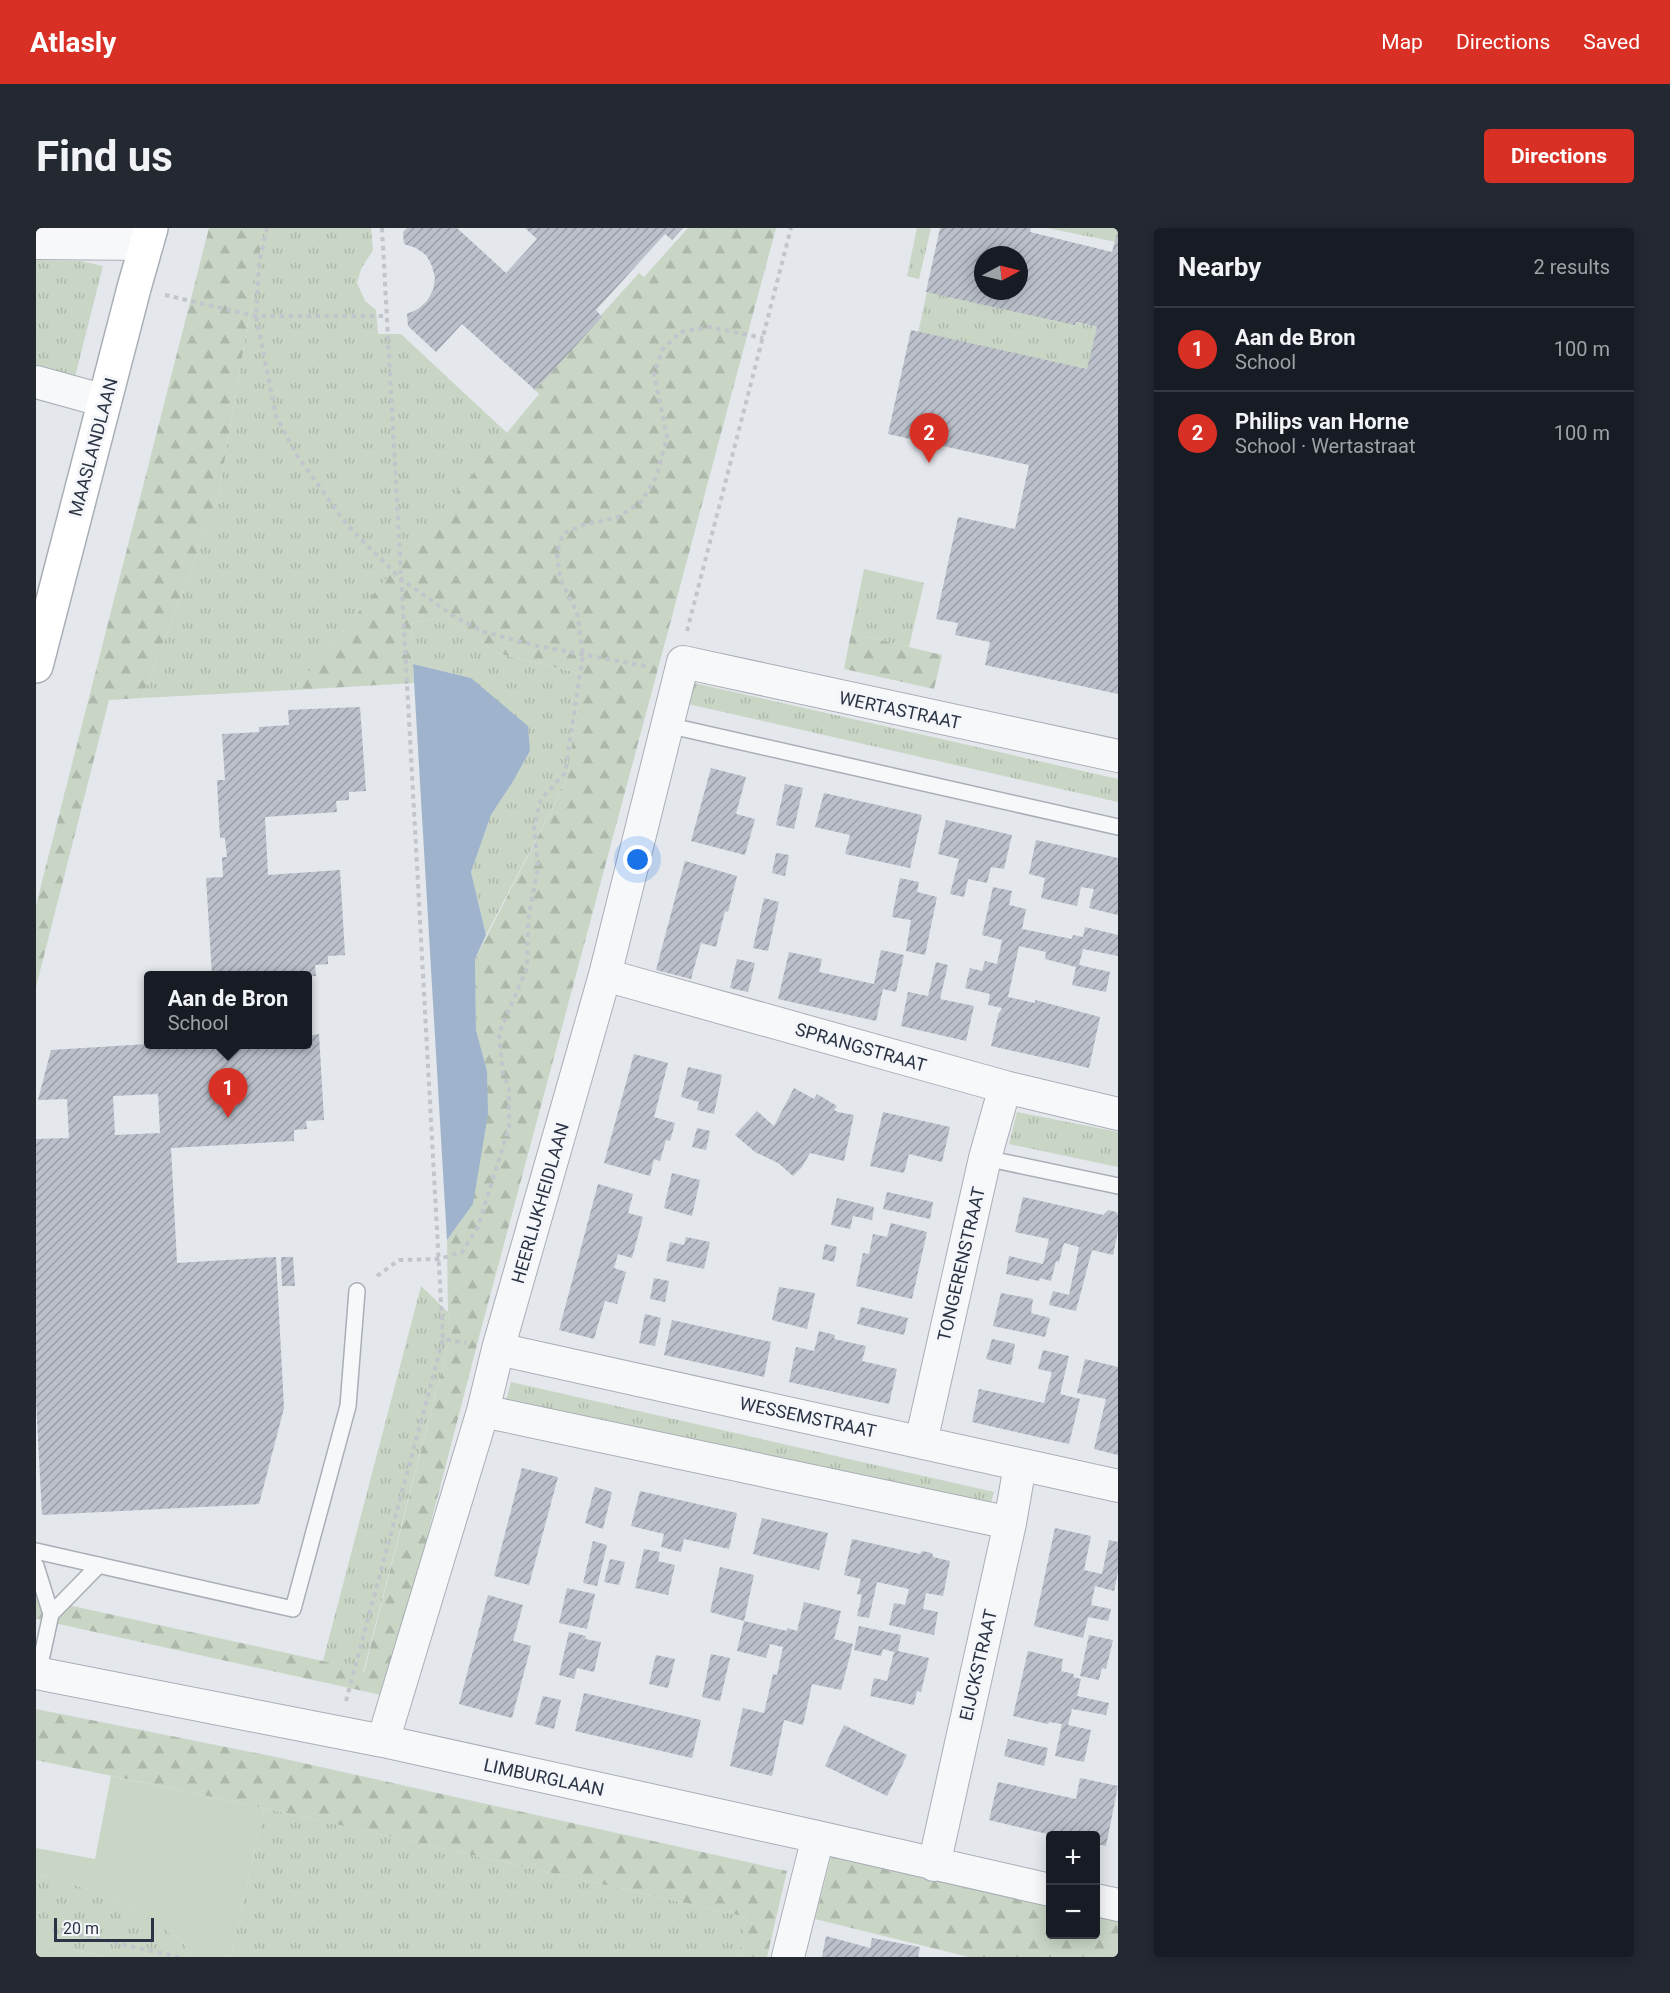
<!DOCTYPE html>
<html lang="en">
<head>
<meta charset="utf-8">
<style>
	body { margin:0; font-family:Roboto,sans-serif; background:#242831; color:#f1f3f6 }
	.controls { position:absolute; right:18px; bottom:18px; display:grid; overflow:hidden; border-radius:6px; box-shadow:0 3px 15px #0003 }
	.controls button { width:54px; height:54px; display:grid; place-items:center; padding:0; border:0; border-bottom:2px solid #363941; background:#171b24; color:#f1f3f6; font:30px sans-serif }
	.compass { position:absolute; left:938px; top:18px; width:54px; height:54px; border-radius:50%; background:#171b24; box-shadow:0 3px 15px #0003; rotate:83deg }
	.scale { position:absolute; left:18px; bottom:15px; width:100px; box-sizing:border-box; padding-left:6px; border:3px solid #2b3445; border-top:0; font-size:16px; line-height:21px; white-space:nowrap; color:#2b3445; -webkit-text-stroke:4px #f4f6f9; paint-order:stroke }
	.you { position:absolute; left:602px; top:632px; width:21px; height:21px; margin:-15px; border:4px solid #fff; border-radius:50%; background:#1a73e8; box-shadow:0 0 0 9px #1a73e833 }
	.badge { display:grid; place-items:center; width:39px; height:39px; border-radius:50%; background:#d93025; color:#fff; font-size:20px; font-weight:700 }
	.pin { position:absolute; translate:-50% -50px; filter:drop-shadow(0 2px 3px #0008) }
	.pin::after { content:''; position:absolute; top:32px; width:21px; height:18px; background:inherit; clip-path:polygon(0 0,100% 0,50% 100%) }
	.popup { position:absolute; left:108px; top:743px; width:168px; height:78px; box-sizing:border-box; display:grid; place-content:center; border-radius:6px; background:#171b24; filter:drop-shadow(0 2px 4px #0005); font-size:20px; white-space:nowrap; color:#9ea1a6 }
	.popup b { font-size:22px; color:#f1f3f6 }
	.popup::after { content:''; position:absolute; left:50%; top:100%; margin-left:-12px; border:12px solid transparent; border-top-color:#171b24 }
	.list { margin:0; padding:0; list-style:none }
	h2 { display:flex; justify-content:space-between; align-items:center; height:78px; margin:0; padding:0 24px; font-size:26px }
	h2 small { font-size:20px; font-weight:400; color:#9ea1a6 }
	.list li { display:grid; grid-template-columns:39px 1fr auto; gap:18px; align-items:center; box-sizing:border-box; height:84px; padding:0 24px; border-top:2px solid #363941 }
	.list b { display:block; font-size:22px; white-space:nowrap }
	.list p { margin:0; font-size:20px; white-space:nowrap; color:#9ea1a6 }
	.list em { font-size:20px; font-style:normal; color:#9ea1a6 }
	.map { position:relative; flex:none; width:1082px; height:1729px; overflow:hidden; border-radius:6px }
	header { display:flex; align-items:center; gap:36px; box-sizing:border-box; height:84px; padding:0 30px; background:#d93025; color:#fff }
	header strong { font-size:28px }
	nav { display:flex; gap:33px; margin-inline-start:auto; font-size:21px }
	.intro { display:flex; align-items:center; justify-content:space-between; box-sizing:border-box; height:144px; padding:0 36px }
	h1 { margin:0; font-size:42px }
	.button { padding:15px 27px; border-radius:6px; background:#d93025; color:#fff; font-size:21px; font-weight:700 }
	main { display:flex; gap:36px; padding:0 36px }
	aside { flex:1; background:#171b24; border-radius:6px; box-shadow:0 3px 15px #0003 }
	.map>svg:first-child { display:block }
	.grass { fill:url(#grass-tufts) }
	.forest { fill:url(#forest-firs) }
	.pitch { fill:#c9d6c5 }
	.water { fill:#9fb4cc }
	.building { fill:url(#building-hatch); fill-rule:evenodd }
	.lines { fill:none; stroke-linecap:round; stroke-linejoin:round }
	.lane-casing { stroke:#a9aeb7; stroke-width:18 }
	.street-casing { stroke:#a9aeb7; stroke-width:34 }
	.secondary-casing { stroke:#a9aeb7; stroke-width:36 }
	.path { stroke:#c2c5cb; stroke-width:4; stroke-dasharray:4.5 4.5; stroke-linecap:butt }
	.lane { stroke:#f7f8fa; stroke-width:15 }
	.street { stroke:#f7f8fa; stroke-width:32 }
	.secondary { stroke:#fff; stroke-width:33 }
	.labels { text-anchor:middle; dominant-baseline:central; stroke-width:6; stroke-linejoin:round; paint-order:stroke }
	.street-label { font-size:18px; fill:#2b3445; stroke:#f4f6f9 }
</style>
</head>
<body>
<header>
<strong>Atlasly</strong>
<nav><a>Map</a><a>Directions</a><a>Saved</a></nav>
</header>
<div class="intro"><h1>Find us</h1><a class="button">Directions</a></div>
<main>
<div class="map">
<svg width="1082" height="1729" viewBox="0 0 1082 1729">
	<defs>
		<pattern id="grass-tufts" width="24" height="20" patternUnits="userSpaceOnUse" patternTransform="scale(1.5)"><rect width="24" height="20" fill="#c9d6c5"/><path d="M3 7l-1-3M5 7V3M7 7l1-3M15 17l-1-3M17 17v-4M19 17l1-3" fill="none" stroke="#adb8ab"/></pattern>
		<pattern id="forest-firs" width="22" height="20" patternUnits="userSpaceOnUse" patternTransform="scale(1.5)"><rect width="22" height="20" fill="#c9d6c5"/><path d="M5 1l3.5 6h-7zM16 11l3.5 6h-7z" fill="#adb8ab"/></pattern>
		<pattern id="building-hatch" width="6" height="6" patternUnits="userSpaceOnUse" patternTransform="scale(1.5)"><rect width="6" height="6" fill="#bbc0ca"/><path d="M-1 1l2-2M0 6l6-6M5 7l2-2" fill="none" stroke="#989da6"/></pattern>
	</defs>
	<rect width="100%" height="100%" fill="#e4e7ec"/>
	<path class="grass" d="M228,0h107l2,22 -12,19 -4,14 8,18 11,9 2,24h23l106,99 -213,257 -152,8 76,-199z
		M881,0h14l-12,51 -12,-3z
		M1011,0h71l-2,14z
		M0,32l45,1 22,5 -28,111 -39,-10z
		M891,64l170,35 -9,42 -170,-36z
		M828,341l60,14 -15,64 -58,-14z
		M411,390l50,35 85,21 -15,106 -81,155 -15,-63 20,-57 21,-32 18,-32 -59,-73 -58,-14 -2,-41z
		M658,455l424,96v23l-430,-98z
		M981,884l101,20v35l-109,-23z
		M385,1058l27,26 4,18 -89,343 -40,-12z
		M475,1154l483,110 -8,29 -483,-110z
		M228,1580l483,109 -9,40h-507z
		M0,1645l42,13 36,13 32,17 36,25 9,16h-86l-69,-16z"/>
	<path class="forest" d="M173,0h55l-46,271 -76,199 -33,2 -73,287v-82z
		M652,0h88l-297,1109 -93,359 -350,-77v-21l287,63 41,11 88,-342 -4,-18 -1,-72 26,-36 14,-133 -11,-41 -1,-71 92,-179 15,-106 -85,-21 -50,-35 -36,5 3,60 -120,7 245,-296 -5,-5 105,-116 5,4z
		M815,405l91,22 -8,34 -90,-20z
		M0,1481l240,48 511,114 -20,86h-29l9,-40 -483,-109 -228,-48z
		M795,1629l219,40v37h46v-29l22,4v48h-149l-154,-38z"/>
	<path class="pitch" d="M75,1548l153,32 -33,149h-40l-9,-16 -36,-25 -32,-17 -36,-13 -42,-13v-25l59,11z
		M0,1713l69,16h-69z"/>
	<path class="water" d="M377,436l58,14 57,48 2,25 -18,32 -21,32 -20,57 15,63 -11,24 1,71 11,41 1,43 -15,90 -26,36z"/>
	<path class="building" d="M371,0h50l49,45 31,-34 -12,-11h158l-11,12 -7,-6 -69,76 6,7 -67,73 -73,-66 -26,28 -28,-26 -1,-12 11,-5 9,-8 6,-11 2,-12 -3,-12 -6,-11 -10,-7 -12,-4 -1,-12z
		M904,0h91l-1,4 82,20 6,-22v464l-133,-29 5,-23 -35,-7 3,-12 -22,-4 22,-102 57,12 14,-64 -141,-31 23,-104 176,39 10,-42 -21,-5 -1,3 -149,-33zM947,27h36v36h-36z
		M324,479l6,84 -17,1v8l-13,1 1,11 -72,5 3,58 72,-5 5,85 -17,1v8l-13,1 1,11 -104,-1 -6,-97 17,-1 -1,-20h5l-2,-19h-5l-3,-58h8l-3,-46 37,-2v-5l30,-2 -1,-15z
		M675,540l35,9 -10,37 19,5 -10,36 -54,-14z
		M749,556l18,4 -9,41 -18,-4z
		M788,565l98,22 -12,53 -65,-14 5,-19 -35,-8z
		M910,592l66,15 -8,34 -13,-2 -4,16 -19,-4 -4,18 -14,-3 9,-35 -21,-5z
		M1000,612l82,18v57l-29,-7 5,-19 -13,-2 -4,19 -36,-8 4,-20 -16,-4z
		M740,625l13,2 -4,21 -13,-3z
		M649,633l52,15 -9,36 -3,-1 -9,36 -15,-4 -10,36 -35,-9z
		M864,650l19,4 -2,10 20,5 -12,58 -19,-4 5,-31 -19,-3z
		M957,659l19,4 -3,14 17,4 -4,20 50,10 1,-4 10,2 2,-10 33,8v21l-35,-7 -4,16 31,7 -4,20 -34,-7 4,-18 -31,-8 1,-7 -27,-6 -11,51 27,6v-3l65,17 -11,51 -98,-22 8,-34h1l2,-4 -14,-3 2,-11 -25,-6 5,-20 12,3 3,-10 12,3 5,-24 -20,-5z
		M728,670l15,4 -11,49 -15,-3z
		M845,722l23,5 -8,37 -13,-3 -7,32 -98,-22 11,-47 33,7 -3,13 55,12z
		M701,731l18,4 -7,29 -18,-4z
		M900,734l12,3 -8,34 34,7 -8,35 -65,-15 7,-34 20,4z
		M283,806l5,86 -18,1 1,8 -13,1v11l-123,7 6,115 99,-6 8,151 -25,96 -217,11 -6,-114v-262l33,-1 -2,-39 -29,1 13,-50 97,-6h160v-8zM122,866l2,39 -45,2 -2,-39z
		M598,826l34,9 -14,54 21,6 -5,18 -4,-1 -6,21 -6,-2 -4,17 -46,-13z
		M652,839l34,8 -8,39 -17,-4 2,-8 -18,-5z
		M758,860l20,11 3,-5 20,12 -3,4 4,2 16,3 -10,46 -34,-8 -8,14 -9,9 -15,-13 -23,-11 -20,-17 22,-24 17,15z
		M847,884l67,15 -8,35 -33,-8 -5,19 -34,-7z
		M661,900l13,3 -4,19 -14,-3z
		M636,945l28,7 -8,36 -28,-8z
		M562,956l35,10 -5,19 15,4 -11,41 -14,-4 -4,14 12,4 -9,32 -12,-3 -11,38 -35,-9z
		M851,964l46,10 -3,17 -47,-10z
		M987,969l80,18 5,-5 8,2 2,3v16l-5,24 -21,-5 -16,61 -27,-6 4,-14 16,4 10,-48 -15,-4 -5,19 -3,-1 -5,20 -11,-3 -1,3 -33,-7 3,-18 34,8 6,-25 -34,-7z
		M801,970l37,9 -2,13 -19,-4 -3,13 -19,-4z
		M855,995l36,9 -15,67 -56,-13 7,-33 6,1 4,-20 14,3z
		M650,1009l24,5 -6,27 -38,-8 4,-19 14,3z
		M789,1016l12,3 -3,15 -12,-3z
		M245,1029h12l2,29h-13z
		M618,1050l15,3 -4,21 -15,-3z
		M743,1059l36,6 -8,36 -35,-9z
		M965,1065l32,6 -2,14 19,5 -5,19 -52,-11z
		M825,1079l47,11 -4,17 -47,-11z
		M609,1086l16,4 -6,28 -16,-3z
		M636,1092l99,22 -7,35 -100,-22z
		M783,1103l16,4 -1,4 32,7 -4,15 35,8 -8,35 -100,-22 7,-35 18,4z
		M956,1111l23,5 -4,21 -25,-6z
		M1007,1122l26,6 -9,38 20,5 -11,45 -97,-22 7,-33 65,14 8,-31 -14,-3z
		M1049,1131l33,8v88l-24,-6 12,-50 -29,-6z
		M486,1240l36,9 -29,108 -35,-9z
		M559,1259l17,5 -9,37 -18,-6z
		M604,1263l97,22 -8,36 -45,-10 -3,13 -20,-5 3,-13 -33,-8z
		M726,1290l66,15 -9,37 -66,-16z
		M1019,1300l36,8 -7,34 18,4 7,-34 9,2v30l-4,19 -19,-5 -4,19 20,4 -3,12 -20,-4 -5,21 -49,-12z
		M816,1311l68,15 2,-3 10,2 1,4 17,4 -7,35 -17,-3 -3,16 15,3 -4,23 -45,-10 5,-22 11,2 4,-16 -32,-7 -8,36 -12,-2 5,-21 -5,-1 4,-15 -17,-4z
		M557,1313l14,4 -10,41 -14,-3z
		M608,1321l16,3 -2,9 17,4 -7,30 -33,-7z
		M574,1331l15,3 -6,23 -15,-3z
		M684,1339l34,8 -10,46 -34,-9z
		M531,1360l28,6 -8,35 -28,-6z
		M452,1367l35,10 -10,36 18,5 -19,72 -53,-14z
		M768,1374l37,9 -7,28 19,5 -12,46 -29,-6 -9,41 -19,-5 -12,56 -42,-10 13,-58 21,5 9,-39 4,1 6,-28 -13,-3 -4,14 -29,-7 7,-30 43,10v-3l10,3z
		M823,1398l42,9 -3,16 31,7 -8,34 -4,-1 -3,14 -44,-9 4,-18 13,3 7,-29 -11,-3 -2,7 -27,-6z
		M533,1404l17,4 -1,3 16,3 -7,30 -17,-4 -3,11 -15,-4z
		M1053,1407l24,5 -7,29 -4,-1 -3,12 -19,-4z
		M992,1423l35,8 -2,12 13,3 -1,3 8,2 -4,17 32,7 -3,12 -34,-6 -4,16 23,5 -7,32 -29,-6 7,-32 -13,-2 -1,2 -35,-8z
		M675,1426l19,4 -10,43 -18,-4z
		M620,1427l19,4 -7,29 -19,-4z
		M548,1465l117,27 -9,38 -117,-27z
		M507,1468l18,4 -7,29 -19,-5z
		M808,1497l63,30 -20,41 -62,-30z
		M972,1511l40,9 -4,18 -40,-10z
		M1044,1550l38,8 -12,60 -10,-2v-8h-40l-67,-16 9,-38 78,17z
		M790,1708l44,12 2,-10 48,9 -2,10h-96z"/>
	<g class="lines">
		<defs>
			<path id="lane" d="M631,497l451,102
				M949,930l133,28
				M0,1323l257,58 55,-203 9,-115
				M0,1338l15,48 -13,60
				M15,1386l48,-49"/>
			<path id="street" d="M0,15l111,1
				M0,154l69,19
				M569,747l400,112 113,27
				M462,1121l620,137
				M447,1183l527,112
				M885,1214l64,-284 20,-71
				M0,1445l347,68 435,96 232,53
				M347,1513l100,-330 15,-62 107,-374 78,-313 435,94
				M898,1637l76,-342 10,-58
				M1060,1672l22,5
				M752,1729l30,-120"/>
			<path id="secondary" d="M0,438l98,-378 17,-60"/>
		</defs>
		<use href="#lane" class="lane-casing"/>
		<use href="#street" class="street-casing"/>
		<use href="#secondary" class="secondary-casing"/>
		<path class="path" d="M231,0l-8,35 -3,53 20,100 20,38 51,71 54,54 54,38 29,15 54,14 112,21
			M346,0l61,1111 23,4
			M129,67l91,21h131
			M651,403l104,-403
			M341,1048l22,-16 40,-1 23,-7 16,-25 31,-100v-40l-6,-13 -4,-41 28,-65 1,-47 10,-54 -4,-40 7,-28 24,-26 18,-118 -6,-43 -17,-33 -3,-26 6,-19 20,-9 35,-8 24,-16 15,-26 10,-38 -13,-63 8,-24 18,-18 30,-5 53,11
			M310,1473l97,-362
			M16,1701l127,28"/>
		<use href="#lane" class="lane"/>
		<use href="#street" class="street"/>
		<use href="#secondary" class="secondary"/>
	</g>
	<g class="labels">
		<g class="street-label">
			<text transform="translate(57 219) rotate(-75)">MAASLANDLAAN</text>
			<text transform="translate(864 482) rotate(12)">WERTASTRAAT</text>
			<text transform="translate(825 819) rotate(16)">SPRANGSTRAAT</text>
			<text transform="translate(504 975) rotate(-74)">HEERLIJKHEIDLAAN</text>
			<text transform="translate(925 1036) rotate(-77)">TONGERENSTRAAT</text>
			<text transform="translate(772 1189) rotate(12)">WESSEMSTRAAT</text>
			<text transform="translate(942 1437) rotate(-77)">EIJCKSTRAAT</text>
			<text transform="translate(508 1549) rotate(12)">LIMBURGLAAN</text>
		</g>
	</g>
</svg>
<div class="controls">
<button>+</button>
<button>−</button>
</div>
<svg class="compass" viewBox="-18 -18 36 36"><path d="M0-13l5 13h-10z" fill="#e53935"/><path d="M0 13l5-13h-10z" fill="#9ea1a6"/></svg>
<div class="scale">20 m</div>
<div class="you"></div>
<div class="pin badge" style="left:192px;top:890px">1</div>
<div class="popup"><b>Aan de Bron</b>School</div>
<div class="pin badge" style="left:893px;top:235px">2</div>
</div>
<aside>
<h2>Nearby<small>2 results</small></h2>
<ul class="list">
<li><span class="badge">1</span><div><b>Aan de Bron</b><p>School</p></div><em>100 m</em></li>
<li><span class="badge">2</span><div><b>Philips van Horne</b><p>School · Wertastraat</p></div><em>100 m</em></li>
</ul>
</aside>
</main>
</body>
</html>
